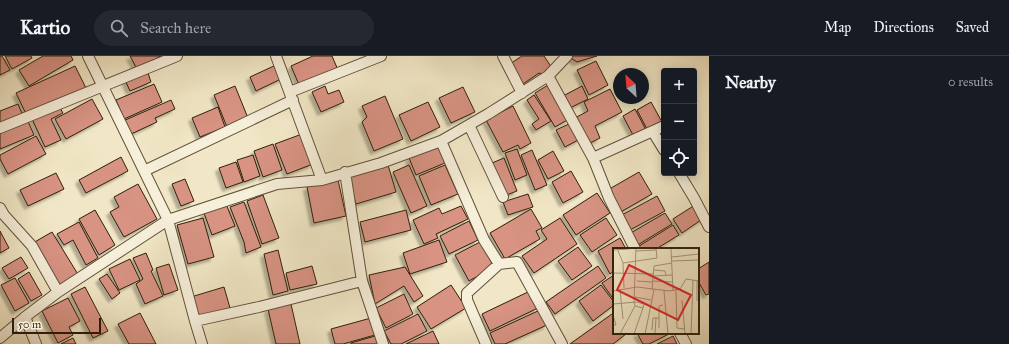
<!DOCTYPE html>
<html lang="en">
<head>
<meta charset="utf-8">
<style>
	body { margin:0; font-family:"IM FELL Great Primer",serif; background:#242831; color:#f1f3f6 }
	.controls { position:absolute; right:12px; top:12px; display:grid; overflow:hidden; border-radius:4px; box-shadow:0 2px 10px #0003 }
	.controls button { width:36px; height:36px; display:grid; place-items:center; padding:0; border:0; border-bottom:1px solid #363941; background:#171b24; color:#f1f3f6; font:20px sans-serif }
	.compass { position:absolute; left:613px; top:12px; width:36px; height:36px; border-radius:50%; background:#171b24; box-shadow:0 2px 10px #0003; rotate:334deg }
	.scale { position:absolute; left:12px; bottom:10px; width:89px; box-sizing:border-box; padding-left:4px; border:2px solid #301f0c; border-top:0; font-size:11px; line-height:14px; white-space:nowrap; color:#301f0c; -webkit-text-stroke:3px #f6efda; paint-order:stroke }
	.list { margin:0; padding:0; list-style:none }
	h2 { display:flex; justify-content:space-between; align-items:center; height:52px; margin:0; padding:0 16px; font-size:17px }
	h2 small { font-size:13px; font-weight:400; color:#9ea1a6 }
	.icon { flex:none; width:22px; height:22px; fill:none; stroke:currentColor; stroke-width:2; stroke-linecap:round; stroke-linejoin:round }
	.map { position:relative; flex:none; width:709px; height:288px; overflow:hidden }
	header { display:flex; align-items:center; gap:24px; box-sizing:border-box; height:56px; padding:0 20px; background:#171b24; border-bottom:1px solid #363941 }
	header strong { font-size:19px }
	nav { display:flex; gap:22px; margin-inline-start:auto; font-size:14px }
	.search { width:280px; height:36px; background:#242831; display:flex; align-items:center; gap:10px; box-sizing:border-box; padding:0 14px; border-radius:22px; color:#9ea1a6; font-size:15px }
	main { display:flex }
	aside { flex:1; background:#171b24 }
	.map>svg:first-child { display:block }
	.building { fill:#d89383; stroke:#301f0c; filter:url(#shadow) }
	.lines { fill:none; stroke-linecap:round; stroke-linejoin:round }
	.minor-casing { stroke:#60513a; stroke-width:12 }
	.minor { stroke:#f6efda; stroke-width:10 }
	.inset-road { fill:none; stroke:#a4977c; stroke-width:1 }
	.view { fill:#d62828; fill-opacity:0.15; stroke:#d62828; stroke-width:2 }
	.inset-edge { fill:none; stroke:#301f0c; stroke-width:2 }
</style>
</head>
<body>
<header>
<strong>Kartio</strong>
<div class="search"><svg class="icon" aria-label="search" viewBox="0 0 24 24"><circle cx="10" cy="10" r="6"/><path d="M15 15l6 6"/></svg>Search here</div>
<nav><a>Map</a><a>Directions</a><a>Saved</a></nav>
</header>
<main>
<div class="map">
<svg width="709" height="288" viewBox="0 0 709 288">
	<defs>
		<filter id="shadow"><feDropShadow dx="-3.5" dy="3.5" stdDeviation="1" flood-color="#0004"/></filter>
	</defs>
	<rect width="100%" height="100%" fill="#f1e7c6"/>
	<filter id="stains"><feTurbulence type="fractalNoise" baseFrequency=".005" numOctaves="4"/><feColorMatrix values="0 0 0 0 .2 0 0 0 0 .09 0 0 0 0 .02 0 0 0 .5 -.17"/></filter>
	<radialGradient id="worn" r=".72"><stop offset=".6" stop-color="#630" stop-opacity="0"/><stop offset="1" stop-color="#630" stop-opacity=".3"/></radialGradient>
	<path class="building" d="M0,0h2l8,14 -10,5z
		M5,0h26l1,2 -20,11z
		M43,0h28l2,4 -44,26 -10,-16z
		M130,0h31l-24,13z
		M313,0h19l6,14 -38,17 -9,-21z
		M522,0h22l8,12 -10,6 -3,-1 -16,11 -13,-20z
		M570,0h27l-20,6 -8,-5z
		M596,5l12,24 -19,10 -12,-25z
		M276,9l7,13 -27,13 -6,-14z
		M75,10l11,22 -59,28 -11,-23z
		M147,14l4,12 -21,9 -5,-11z
		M154,28l8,18 -38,17 -8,-19z
		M548,29l21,34 -14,8 -20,-34z
		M235,30l13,32 -21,9 -13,-32z
		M325,30l3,8 11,-4 5,12 -23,10 -9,-20z
		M582,30l6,13 -18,9 -7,-12z
		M463,31l12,25 -24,11 -12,-25z
		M610,33l12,23 -27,14 5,12 -12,6 -13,-26 13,-7 -4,-9z
		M534,39l17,26 -15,9 -4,-6 7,-5 -12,-19z
		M385,40l18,43 -29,12 -12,-29 5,-5 -5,-11z
		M92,43l11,20 -37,20 -11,-20z
		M171,44l4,9 -20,9 2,4 -28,13 -6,-14z
		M428,46l12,25 -29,14 -12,-26z
		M651,46l11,20 -15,7 -10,-19z
		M18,48l5,12 -23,10v-15z
		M59,50l4,7 -12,6 10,21 -16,7 -13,-28z
		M513,50l18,37 -11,6 -2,-4 -15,7 -17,-32z
		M218,51l7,20 -25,10 -8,-19z
		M635,53l11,21 -12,7 -11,-21z
		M27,63l7,16 -34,14v-18z
		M571,67l9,16 -15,8 -9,-17z
		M302,78l11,30 -26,10 -12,-30z
		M36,80l10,18 -38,20 -8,-15v-4z
		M273,88l9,26 -19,7 -9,-26z
		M438,90l7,17 -29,12 -7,-17z
		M517,93l10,26 -12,5 -10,-27z
		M532,94l15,35 -12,5 -14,-35z
		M553,95l11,20 -16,8 -10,-19z
		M253,99l7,21 -16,6 -7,-22z
		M121,101l7,14 -42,22 -7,-13z
		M504,102l13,33 -13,5 -12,-33z
		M236,106l7,20 -17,6 -7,-20z
		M388,109l8,27 -40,12 -8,-27z
		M409,109l18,41 -16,7 -18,-41z
		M445,109l13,29 -27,11 -12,-29z
		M571,115l12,21 -20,11 -11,-21z
		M639,116l13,22 -33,19 -13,-22z
		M56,117l8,16 -36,17 -8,-16z
		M185,123l9,22 -13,5 -9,-22z
		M338,124l8,36 -32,7 -7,-36z
		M138,128l19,35 -33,18 -14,-25 9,-5 -5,-10z
		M597,137l13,20 -34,22 -13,-20z
		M528,138l5,13 -25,8 -5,-13z
		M263,139l16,43 -17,6 -15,-43z
		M657,140l8,15 -37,20 -8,-15z
		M244,146l17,45 -15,6 -2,-11 -14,-35z
		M226,148l9,22 -23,9 -8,-22z
		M695,149l9,13 -22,15 -9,-14z
		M461,150l7,13 -32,15 2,4 -14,6 -11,-24 26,-12 3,6z
		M531,153l11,19 -6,3 4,8 -35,20 -15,-26z
		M95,154l20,35 -16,10 -20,-36z
		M406,154l5,20 -46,12 -5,-20z
		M665,157l7,11 -36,22 -7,-12z
		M203,162l11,39 -26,7 -11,-39z
		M560,162l17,26 -43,29 -12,-17 25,-17 -6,-9z
		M606,162l11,17 -25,17 -12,-17z
		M469,165l9,19 -29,14 -9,-18z
		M79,166l19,36 -12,7 -13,-25 -9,5 -7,-11z
		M673,169l6,10 -23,14h-19l-1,-1z
		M0,175l9,17 -9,5z
		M52,176l27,44 -18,12 -28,-45z
		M620,182l6,11h-12v22l-4,3 -12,-23z
		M439,184l8,22 -37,12 -7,-21z
		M480,186l14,25 -25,14 -14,-26z
		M578,191l14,19 -20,14 -14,-19z
		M278,194l10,41 -15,4 -9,-41z
		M146,197l7,17 -2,1 12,25 -18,8 -9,-20 7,-5 -10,-21z
		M21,201l7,11 -19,11 -7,-11z
		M130,203l10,21 -21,10 -10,-21z
		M709,206v32l-3,1 -8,-14v-12z
		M169,208l9,26 -14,5 -8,-27z
		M312,210l5,18 -27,6 -4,-17z
		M598,210l8,12 -51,36 -9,-12z
		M405,211l18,29 -9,6 -10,-16 -29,18 -6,-29z
		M29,216l13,23 -11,6 -13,-22z
		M107,218l13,19 -8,6 -13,-20z
		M614,219v25l-12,-17z
		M15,222l14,25 -14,8 -14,-26z
		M451,229l15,23 -35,21 -14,-22z
		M601,229l13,17v3l-21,16 -14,-20z
		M85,231l23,44 -15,7 -22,-44z
		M224,231l6,21 -33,9 -6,-20z
		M530,235l8,17 -48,23 -8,-17z
		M404,238l9,20 -27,14 -10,-20z
		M68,242l12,23 -11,6 4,8 -15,8 -16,-32z
		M291,248l9,40h-24l-8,-35z
		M540,254l7,15 -42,19h-10l-5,-11z
		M140,257l16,31h-27l-11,-20z
		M418,258l9,17 -26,13h-10l-7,-13z
		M612,258l2,3v16h11l1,1 -13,10h-43z
		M371,262l4,17 -32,9h-8l-4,-15z
		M433,275l6,13h-33z
		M637,277h34l-22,11h-6z
		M375,280l3,8h-27v-1z
		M673,280l4,8h-20z
		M73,282l3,6h-15z"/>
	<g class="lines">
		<defs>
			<path id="minor" d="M88,0l80,164 27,101 7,23
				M276,0l46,124
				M503,0l19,37
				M548,20l45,82 16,40 26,51
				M290,36l91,-36
				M469,69l34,72
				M0,72l177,-72
				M653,76l11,18
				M441,85l43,99 15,24 18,-2 45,82
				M593,102l71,-32
				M144,115l149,-71
				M345,116l17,109 21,63
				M679,117l15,25 15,29
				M0,152l4,7 28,31 26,46
				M25,261l11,27
				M195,265l64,-14 103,-26
				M680,277l6,11
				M0,282l25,-21 33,-25 110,-72 109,-36 45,-4 59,-17 60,-22 47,-27 60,-38 19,-20
				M486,288l-19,-44v-7l32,-29"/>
		</defs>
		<use href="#minor" class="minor-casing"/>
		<use href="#minor" class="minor"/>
	</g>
	<g transform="translate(613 192)">
		<rect width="86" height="86" fill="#f1e7c6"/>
		<path class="inset-road" d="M4,0l6,15 1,25M58,0l2,43M0,2l16,-1M23,3l20,-1M59,9l27,-3M59,13l27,-1M10,15l34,-5 -1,-10M41,22l11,1 1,4M0,25l40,1M40,28l20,-1M24,33l15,1M40,33l20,1M7,41l3,30M39,42l2,-24 18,-3M63,42l1,38 7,1M0,43l24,-4 32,4 11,-2 6,-10 13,2M51,43l4,43M22,49l16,3M69,52l3,34M84,53v-21M0,56l24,-2 7,2 -1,4M0,67l3,10h-3M46,80v-22l4,-1M39,82l1,-12h6M7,86l15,-28M21,86l9,-26 -8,-2 -1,-4 2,-54M32,86l9,-44M42,86l1,-16M78,86l2,-54"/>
		<path class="view" d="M16,17l62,30 -13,25 -61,-30z"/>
		<rect width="86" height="86" class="inset-edge"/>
	</g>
	<rect width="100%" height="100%" filter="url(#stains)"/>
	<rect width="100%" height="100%" fill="url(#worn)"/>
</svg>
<div class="controls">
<button>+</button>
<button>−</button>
<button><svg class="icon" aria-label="locate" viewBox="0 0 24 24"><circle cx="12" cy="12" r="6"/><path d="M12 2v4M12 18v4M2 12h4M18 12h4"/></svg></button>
</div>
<svg class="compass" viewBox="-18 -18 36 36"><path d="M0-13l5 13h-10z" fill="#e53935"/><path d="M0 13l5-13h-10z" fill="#9ea1a6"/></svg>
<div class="scale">50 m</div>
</div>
<aside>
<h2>Nearby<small>0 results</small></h2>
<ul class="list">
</ul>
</aside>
</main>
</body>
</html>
